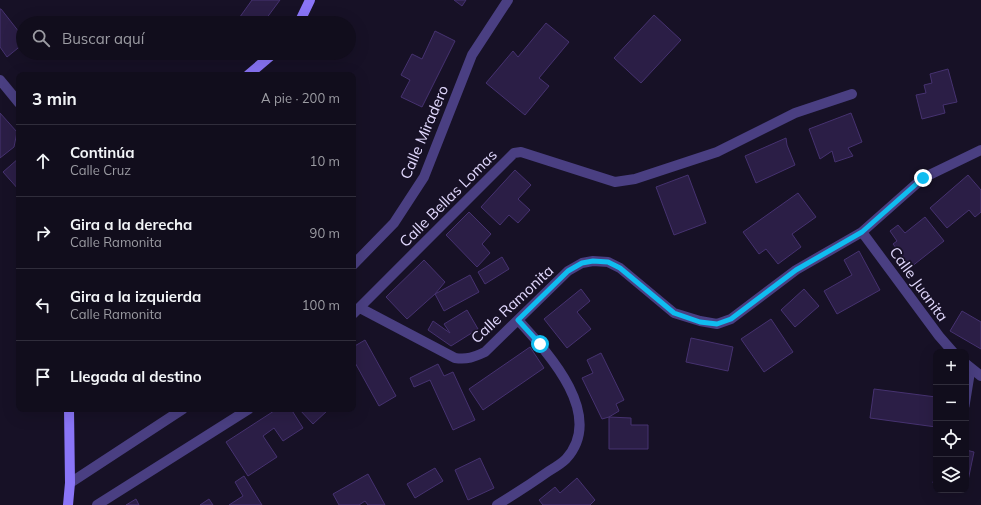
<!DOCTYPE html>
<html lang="es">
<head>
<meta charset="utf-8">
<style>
	body { margin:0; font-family:Mulish,sans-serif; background:#1a1625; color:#f1f3f6 }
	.controls { position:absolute; right:12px; bottom:12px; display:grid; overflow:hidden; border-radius:8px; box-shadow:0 4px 16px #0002 }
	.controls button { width:36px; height:36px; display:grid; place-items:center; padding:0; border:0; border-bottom:1px solid #302d3b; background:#110d1c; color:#f1f3f6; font:20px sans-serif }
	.stop { position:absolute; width:12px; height:12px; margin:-9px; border:3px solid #10bcf0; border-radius:50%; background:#fff }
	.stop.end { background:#10bcf0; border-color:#fff; box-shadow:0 1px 4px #0008 }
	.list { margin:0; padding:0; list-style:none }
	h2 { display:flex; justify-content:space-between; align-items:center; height:52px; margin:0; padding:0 16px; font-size:17px }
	h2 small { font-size:13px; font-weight:400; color:#9c9ca3 }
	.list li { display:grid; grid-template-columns:26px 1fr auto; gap:12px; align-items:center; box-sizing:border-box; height:72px; padding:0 16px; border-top:1px solid #302d3b }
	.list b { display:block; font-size:15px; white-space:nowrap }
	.list p { margin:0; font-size:13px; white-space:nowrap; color:#9c9ca3 }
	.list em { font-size:13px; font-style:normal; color:#9c9ca3 }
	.icon { flex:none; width:22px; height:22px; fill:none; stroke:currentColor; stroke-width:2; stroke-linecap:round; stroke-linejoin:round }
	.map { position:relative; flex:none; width:981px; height:505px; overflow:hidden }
	.search { position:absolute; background:#110d1c; box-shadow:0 4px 16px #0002; left:16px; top:16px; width:340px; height:44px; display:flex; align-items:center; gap:10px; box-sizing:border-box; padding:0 14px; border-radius:22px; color:#9c9ca3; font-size:15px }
	.panel { position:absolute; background:#110d1c; box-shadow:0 4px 16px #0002; left:16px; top:72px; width:340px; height:340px; border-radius:8px }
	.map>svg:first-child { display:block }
	.building { fill:#2b1e46; stroke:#463270 }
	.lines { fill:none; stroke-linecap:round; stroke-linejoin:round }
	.service { stroke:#4a3f82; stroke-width:7 }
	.minor { stroke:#4a3f82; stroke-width:10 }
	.secondary { stroke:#8a75f7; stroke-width:10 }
	.route { stroke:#10bcf0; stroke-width:5 }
	.labels { text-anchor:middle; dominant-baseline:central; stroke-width:3.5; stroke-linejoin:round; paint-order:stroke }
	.street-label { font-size:15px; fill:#e1d8fd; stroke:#171126 }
</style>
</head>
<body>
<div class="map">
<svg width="981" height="505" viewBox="0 0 981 505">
	<rect width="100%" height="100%" fill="#171126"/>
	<path class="building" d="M252,0h28l-17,23h-23l-3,-2z
		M454,0h12l-4,6z
		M0,9h1l22,28v7l-16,13 -7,-10z
		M654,15l27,25 -40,43 -27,-25z
		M546,23l23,19 -30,36 10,8 -24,29 -39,-32 27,-32 5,6z
		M435,31l20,10 -33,66 -21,-10 9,-17 -9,-5 11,-21 10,5z
		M948,69l9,33 -14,3 2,8 -23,6 -6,-24 10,-2 -2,-8 8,-2 -2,-9z
		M0,113l17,19 -3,15 -14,11z
		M851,113l11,29 -14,6 5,8 -18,6 -3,-11 -12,8 -11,-30z
		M786,138l1,7 8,20 -39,18 -11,-27z
		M19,158v32l-16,-18z
		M515,170l16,15 -13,14 12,11 -12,13 -9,-8 -9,10 -19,-18z
		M688,175l18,48 -32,12 -18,-48z
		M968,175l13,15v22l-6,5 -6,-7 -22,18 -17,-20z
		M798,193l18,24 -24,17 9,13 -23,17 -12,-15 -7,5 -16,-22z
		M469,212l22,22 -9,10 8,9 -13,14 -31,-32z
		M925,217l19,24 -33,26 -18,-23 4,-3 -7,-10 8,-6 7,8z
		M859,251l21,39 -43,24 -13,-23 28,-16 -8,-15z
		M502,257l7,12 -24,15 -7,-12z
		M424,260l21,22 -10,12 -28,25 -21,-22z
		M470,275l9,17 -35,19 -9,-17z
		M581,289l9,12 -13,11 14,17 -24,19 -23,-29z
		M804,289l15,17 -24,21 -14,-17z
		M467,310l11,19 -27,17 -23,-16 5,-9 17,12 -6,-9z
		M962,311l19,11v27l-31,-18z
		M771,319l22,33 -29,20 -23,-33z
		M691,338l42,9 -5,24 -42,-9z
		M365,340l31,56 -17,10 -26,-47v-12z
		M530,347l14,21 -61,42 -14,-21z
		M601,353l23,47 -8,4 3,7 -10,6 -7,2 -20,-41 11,-5 -6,-13z
		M438,364l6,12 9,-4 22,48 -22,10 -23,-50 -16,7 -4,-9z
		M874,389l62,8v30l-66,-9z
		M277,409h14l12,19 -20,13 -9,-13 -11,8 14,21 -29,19 -22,-34z
		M299,409h28l1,1 -15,14z
		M609,417l22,1v7h17v24h-39z
		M966,450l8,2 -8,38z
		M480,458l14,30 -26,12 -13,-30z
		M435,468l8,13 -28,17 -8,-14z
		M936,469v15l-3,-1z
		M368,474l17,31h-17l-3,-4 -6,4h-20l-6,-11z
		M244,476l18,29h-33l14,-9 -8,-14z
		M577,478l18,22 -5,5h-47l-4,-5 16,-13 5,6z
		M136,499l3,6h-13z
		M209,499l4,6h-13z"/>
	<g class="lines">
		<path class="service" d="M966,406l6,-37"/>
		<path class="minor" d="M0,80l19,23
			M862,232l77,104 14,16
			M353,265l41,-42 30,-46 48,-122 36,-55
			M360,308l95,50c12,2 19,-1 30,-6l83,-81 14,-8 11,-2 15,1 12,6 54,45 26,8 17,3 14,-5 65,-49 66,-38 61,-54 58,-28
			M353,314l161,-161 7,-1 94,30 20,-3 82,-27 78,-39 57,-19
			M966,364l15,12
			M70,483l113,-74
			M97,505l152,-96
			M497,505c18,-11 35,-22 52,-34 5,-3 12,-7 17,-12 40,-44 -18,-106 -48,-139"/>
		<path class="secondary" d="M299,23l11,-23
			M248,75l26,-22
			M68,505l2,-22 -1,-74"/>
	</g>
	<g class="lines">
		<path class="route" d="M540,344l-22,-24 50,-49 14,-8 11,-2 15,1 12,6 54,45 26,9 17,2 14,-5 65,-49 66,-38 61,-54"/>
	</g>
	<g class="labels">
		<g class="street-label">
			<text transform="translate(424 132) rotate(-67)">Calle Miradero</text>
			<text transform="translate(448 198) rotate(-45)">Calle Bellas Lomas</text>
			<text transform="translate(919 284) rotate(54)">Calle Juanita</text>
			<text transform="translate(512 304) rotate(-43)">Calle Ramonita</text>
		</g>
	</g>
</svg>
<div class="controls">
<button>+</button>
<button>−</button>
<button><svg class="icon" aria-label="locate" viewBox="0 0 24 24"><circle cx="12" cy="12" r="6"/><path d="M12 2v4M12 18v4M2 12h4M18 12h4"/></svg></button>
<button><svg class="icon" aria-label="layers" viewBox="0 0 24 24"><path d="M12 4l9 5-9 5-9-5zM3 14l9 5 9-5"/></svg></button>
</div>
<div class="stop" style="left:540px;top:344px"></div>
<div class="stop end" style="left:923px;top:178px"></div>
<div class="search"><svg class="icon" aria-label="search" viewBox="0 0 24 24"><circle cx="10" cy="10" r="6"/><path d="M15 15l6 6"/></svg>Buscar aquí</div>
<section class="panel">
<h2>3 min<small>A pie · 200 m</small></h2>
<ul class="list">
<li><svg class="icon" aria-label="ahead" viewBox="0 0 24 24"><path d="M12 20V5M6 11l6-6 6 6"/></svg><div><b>Continúa</b><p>Calle Cruz</p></div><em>10 m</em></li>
<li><svg class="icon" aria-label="right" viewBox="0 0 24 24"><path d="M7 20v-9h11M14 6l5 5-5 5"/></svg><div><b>Gira a la derecha</b><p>Calle Ramonita</p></div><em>90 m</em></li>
<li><svg class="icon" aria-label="left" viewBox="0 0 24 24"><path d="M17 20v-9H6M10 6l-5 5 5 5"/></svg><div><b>Gira a la izquierda</b><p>Calle Ramonita</p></div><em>100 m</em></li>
<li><svg class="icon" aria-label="arrive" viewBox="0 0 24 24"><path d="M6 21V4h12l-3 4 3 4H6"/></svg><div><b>Llegada al destino</b></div></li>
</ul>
</section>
</div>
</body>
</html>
